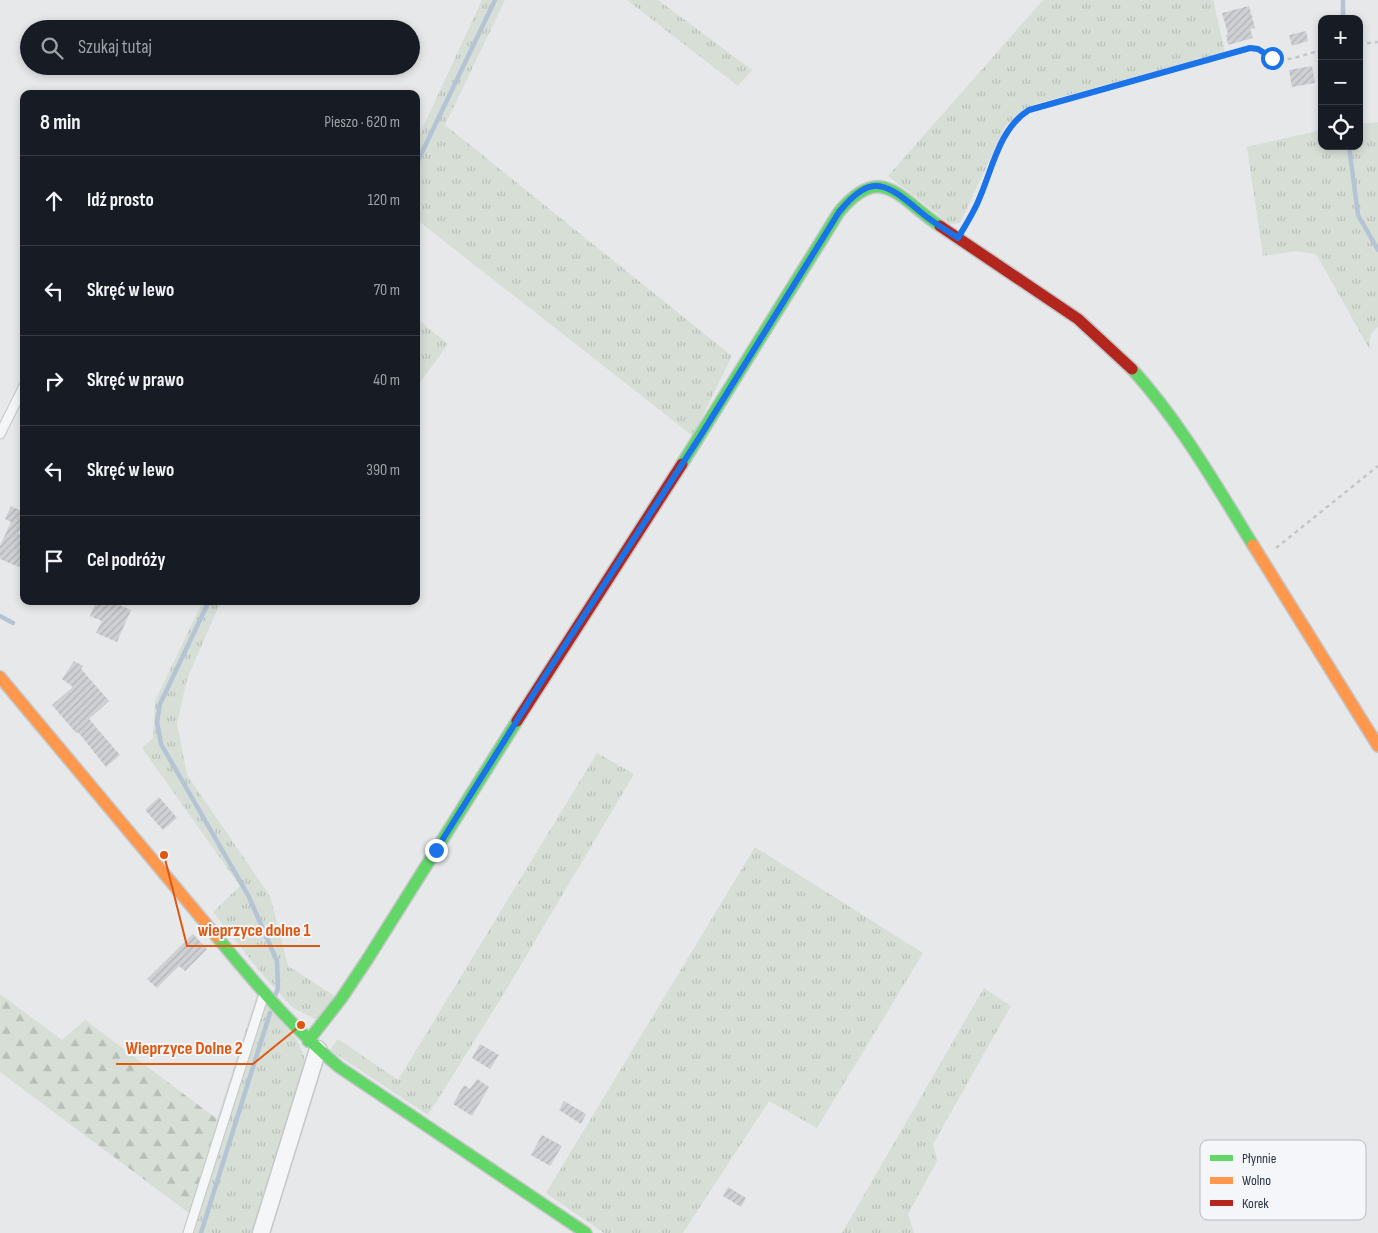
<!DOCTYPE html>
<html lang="pl">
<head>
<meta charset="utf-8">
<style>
	body { margin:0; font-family:"Sofia Sans Condensed",sans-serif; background:#242831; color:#f1f3f6 }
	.controls { position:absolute; right:15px; top:15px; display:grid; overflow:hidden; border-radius:10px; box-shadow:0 2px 8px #0003 }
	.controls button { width:45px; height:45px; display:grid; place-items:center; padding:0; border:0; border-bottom:1px solid #363941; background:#171b24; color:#f1f3f6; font:25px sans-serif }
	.stop { position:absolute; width:15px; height:15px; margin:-11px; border:4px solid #1a73e8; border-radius:50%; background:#fff }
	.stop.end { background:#1a73e8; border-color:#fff; box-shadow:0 1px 5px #0008 }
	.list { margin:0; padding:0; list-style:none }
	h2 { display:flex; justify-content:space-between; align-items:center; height:65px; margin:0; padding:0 20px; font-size:21px }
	h2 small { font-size:16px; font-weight:400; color:#9ea1a6 }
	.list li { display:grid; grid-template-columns:32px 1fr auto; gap:15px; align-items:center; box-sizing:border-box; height:90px; padding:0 20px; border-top:1px solid #363941 }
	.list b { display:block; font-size:19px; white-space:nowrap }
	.list em { font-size:16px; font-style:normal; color:#9ea1a6 }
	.icon { flex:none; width:28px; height:28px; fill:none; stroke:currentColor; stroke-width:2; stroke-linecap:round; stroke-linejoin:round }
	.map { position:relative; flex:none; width:1378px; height:1233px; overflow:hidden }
	.search { position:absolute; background:#171b24; box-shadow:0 2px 8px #0003; left:20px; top:20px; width:400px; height:55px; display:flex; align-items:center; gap:12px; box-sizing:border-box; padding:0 18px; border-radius:28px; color:#9ea1a6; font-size:19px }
	.panel { position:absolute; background:#171b24; box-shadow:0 2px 8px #0003; left:20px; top:90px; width:400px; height:515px; border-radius:10px }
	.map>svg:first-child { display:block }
	.grass { fill:url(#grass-tufts) }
	.forest { fill:url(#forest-firs) }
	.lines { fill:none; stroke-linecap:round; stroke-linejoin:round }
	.stream { stroke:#b4c4d5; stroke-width:4.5 }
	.building { fill:url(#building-hatch) }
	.lane-casing { stroke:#c4c6c8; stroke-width:11 }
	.street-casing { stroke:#c4c6c8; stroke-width:19 }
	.fast-casing { stroke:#c4c6c8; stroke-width:14 }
	.slow-casing { stroke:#c4c6c8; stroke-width:14 }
	.jam-casing { stroke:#c4c6c8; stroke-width:14 }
	.path { stroke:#c5c6ca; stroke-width:2.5; stroke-dasharray:4 4; stroke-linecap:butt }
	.lane { stroke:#f5f6f7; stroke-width:9 }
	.street { stroke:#f5f6f7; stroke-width:16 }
	.fast { stroke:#63d668; stroke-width:11 }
	.slow { stroke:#ff974d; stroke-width:11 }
	.jam { stroke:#b3261e; stroke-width:11 }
	.route { stroke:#1a73e8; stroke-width:6 }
	.key { fill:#f4f6f9; stroke:#b8bcc3; stroke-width:1 }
	.key-label { font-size:14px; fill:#2b3445 }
	.leader { fill:none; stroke:#df570f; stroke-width:2 }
	.callout-dot { fill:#df570f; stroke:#f4f6f9; stroke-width:2 }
	.callout-label { font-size:18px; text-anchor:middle; font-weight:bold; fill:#df570f; stroke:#f4f6f9; stroke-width:4; stroke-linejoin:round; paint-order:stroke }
</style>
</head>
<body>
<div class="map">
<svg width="1378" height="1233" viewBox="0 0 1378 1233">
	<defs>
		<pattern id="grass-tufts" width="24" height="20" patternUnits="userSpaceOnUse" patternTransform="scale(1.25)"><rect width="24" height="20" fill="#d6ded6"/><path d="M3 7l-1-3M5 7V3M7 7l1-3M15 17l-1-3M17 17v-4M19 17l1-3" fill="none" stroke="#b8bfb9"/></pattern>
		<pattern id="forest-firs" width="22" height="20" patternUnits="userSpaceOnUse" patternTransform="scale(1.25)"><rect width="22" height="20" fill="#d6ded6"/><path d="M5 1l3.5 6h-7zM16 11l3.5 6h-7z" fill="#b8bfb9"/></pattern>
		<pattern id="building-hatch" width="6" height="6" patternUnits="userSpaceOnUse" patternTransform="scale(1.25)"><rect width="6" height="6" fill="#ced0d3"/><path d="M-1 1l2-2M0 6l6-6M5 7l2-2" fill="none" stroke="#b1b3b6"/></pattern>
	</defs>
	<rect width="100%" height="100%" fill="#e6e8ea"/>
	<path class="grass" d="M482,0h23l-60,125 287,231 -39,80 -277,-217v-77z
		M627,0h31l94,70 -14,16z
		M1043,0h170l12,52 -193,53 -26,20 -46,98 -10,1 -62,-48z
		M1378,122v205c-9,6 -9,12 -8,23l-54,-96 -21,-3 -32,5 -16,-109 75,-17v16h37v-22z
		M416,318l32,26 -32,44z
		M203,601h18l-34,78 -10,45 10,51 83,121 18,70 48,31 -19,23 -25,-13 -30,-33 -49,-62 27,-26 -98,-138 11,-10 2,-37z
		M597,753l37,21 -131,221 -75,120 -98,-65 8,-11 60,41z
		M755,847l168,106 -106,175 -48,-27 -86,132h-79l-58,-40z
		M984,988l27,18 -78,138 4,17 -29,53 6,19h-72z
		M257,994l40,46 7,16v16l-51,161h-66l30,-114z"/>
	<path class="forest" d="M0,994l62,46 23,-20 132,99 -24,97 -193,-144z"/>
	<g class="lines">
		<path class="stream" d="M1343,0v19
			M1349,146l9,69 20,35
			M416,165l79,-165
			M209,601l-49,103 -3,18 4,22 87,151 29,66 1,27 -3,8
			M0,616l13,7
			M201,1233l69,-220"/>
	</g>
	<path class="building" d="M1249,6l6,22 -5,1 3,9 -25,7 -2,-10 2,-1 -6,-21z
		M1306,31l2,10 -16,5 -3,-11z
		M1312,66l3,17 -23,4 -3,-17z
		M11,506l13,6v10l-6,12 6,2v20l-5,11 -19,-8v-13l11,-24 -6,-3z
		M96,601h14l21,9 -14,32 -21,-9 6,-12 -12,-5z
		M74,661l9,5 -2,3 28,32 -20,18 31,36 -14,12 -28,-35 -2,1 -24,-28 21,-18 -11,-8z
		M159,797l18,21 -14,12 -18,-20z
		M193,934l14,15 -22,22 -6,-5 -22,22 -10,-9z
		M480,1044l19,11 -9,14 -18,-11z
		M477,1079l12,8 -17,29 -19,-12 11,-19 6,4z
		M564,1101l22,13 -5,10 -22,-14z
		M542,1135l20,11 -12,20 -19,-11z
		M728,1187l18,11 -5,9 -18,-11z"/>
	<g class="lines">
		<defs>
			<path id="lane" d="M0,434l24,-48
				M188,1233l75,-236"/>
			<path id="street" d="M261,1233l57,-184"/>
			<path id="fast" d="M1132,369c48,53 84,116 121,176
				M682,464l157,-252c43,-51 60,-13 101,14
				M217,937c38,46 76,91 122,130l247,166
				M308,1041l33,-42 26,-39 150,-239"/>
			<path id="slow" d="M1253,545l125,201
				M0,677l217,260"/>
			<path id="jam" d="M940,226l138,93 54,50
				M517,721l165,-257"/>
		</defs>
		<use href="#lane" class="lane-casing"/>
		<use href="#street" class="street-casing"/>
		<use href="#fast" class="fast-casing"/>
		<use href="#slow" class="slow-casing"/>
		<use href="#jam" class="jam-casing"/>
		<path class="path" d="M1359,44l19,-2
			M966,223c19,-33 32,-93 63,-113l221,-61c11,0 15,7 25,10 13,3 34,-6 47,-9
			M1276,548l102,-82"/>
		<use href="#lane" class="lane"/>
		<use href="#street" class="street"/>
		<use href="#fast" class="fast"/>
		<use href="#slow" class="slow"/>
		<use href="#jam" class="jam"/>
	</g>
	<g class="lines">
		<path class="route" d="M436,850l107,-171 158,-244 138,-223c34,-42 49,-27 84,2 11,9 23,16 35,24 7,-12 14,-23 19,-34 15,-32 21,-75 52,-94l221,-62 8,1 14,9"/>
	</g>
	<rect x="1200" y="1140" width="166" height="80" rx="8" class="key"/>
	<rect x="1210" y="1155" width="23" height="6" fill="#63d668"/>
	<rect x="1210" y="1177" width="23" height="7" fill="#ff974d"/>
	<rect x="1210" y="1200" width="23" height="6" fill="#b3261e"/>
	<g class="key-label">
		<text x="1242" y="1163">Płynnie</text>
		<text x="1242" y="1185">Wolno</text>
		<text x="1242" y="1208">Korek</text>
	</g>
	<path class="leader" d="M164 855L187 946H320M301 1025L253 1064H116"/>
	<g class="callout-dot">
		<circle cx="164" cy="855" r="5"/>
		<circle cx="301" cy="1025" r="5"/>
	</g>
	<g class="callout-label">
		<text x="254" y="936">wieprzyce dolne 1</text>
		<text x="184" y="1054">Wieprzyce Dolne 2</text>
	</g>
</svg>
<div class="controls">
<button>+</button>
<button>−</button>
<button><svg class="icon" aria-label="locate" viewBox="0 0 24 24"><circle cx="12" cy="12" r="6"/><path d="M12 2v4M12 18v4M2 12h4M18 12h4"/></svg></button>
</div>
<div class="stop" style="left:1272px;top:58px"></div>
<div class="stop end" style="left:436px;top:850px"></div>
<div class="search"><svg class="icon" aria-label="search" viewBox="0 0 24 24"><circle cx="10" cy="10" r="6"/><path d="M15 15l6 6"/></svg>Szukaj tutaj</div>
<section class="panel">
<h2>8 min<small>Pieszo · 620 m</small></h2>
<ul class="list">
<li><svg class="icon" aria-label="ahead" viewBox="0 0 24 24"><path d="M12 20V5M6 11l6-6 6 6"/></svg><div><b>Idź prosto</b></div><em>120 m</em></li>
<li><svg class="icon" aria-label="left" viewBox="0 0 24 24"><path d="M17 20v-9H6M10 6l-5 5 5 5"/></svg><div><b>Skręć w lewo</b></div><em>70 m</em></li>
<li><svg class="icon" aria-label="right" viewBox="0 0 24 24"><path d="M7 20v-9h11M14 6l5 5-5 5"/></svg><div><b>Skręć w prawo</b></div><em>40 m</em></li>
<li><svg class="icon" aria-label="left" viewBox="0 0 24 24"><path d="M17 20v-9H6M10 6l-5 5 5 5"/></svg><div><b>Skręć w lewo</b></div><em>390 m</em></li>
<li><svg class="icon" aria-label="arrive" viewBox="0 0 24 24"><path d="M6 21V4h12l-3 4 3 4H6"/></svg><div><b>Cel podróży</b></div></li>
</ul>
</section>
</div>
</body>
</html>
